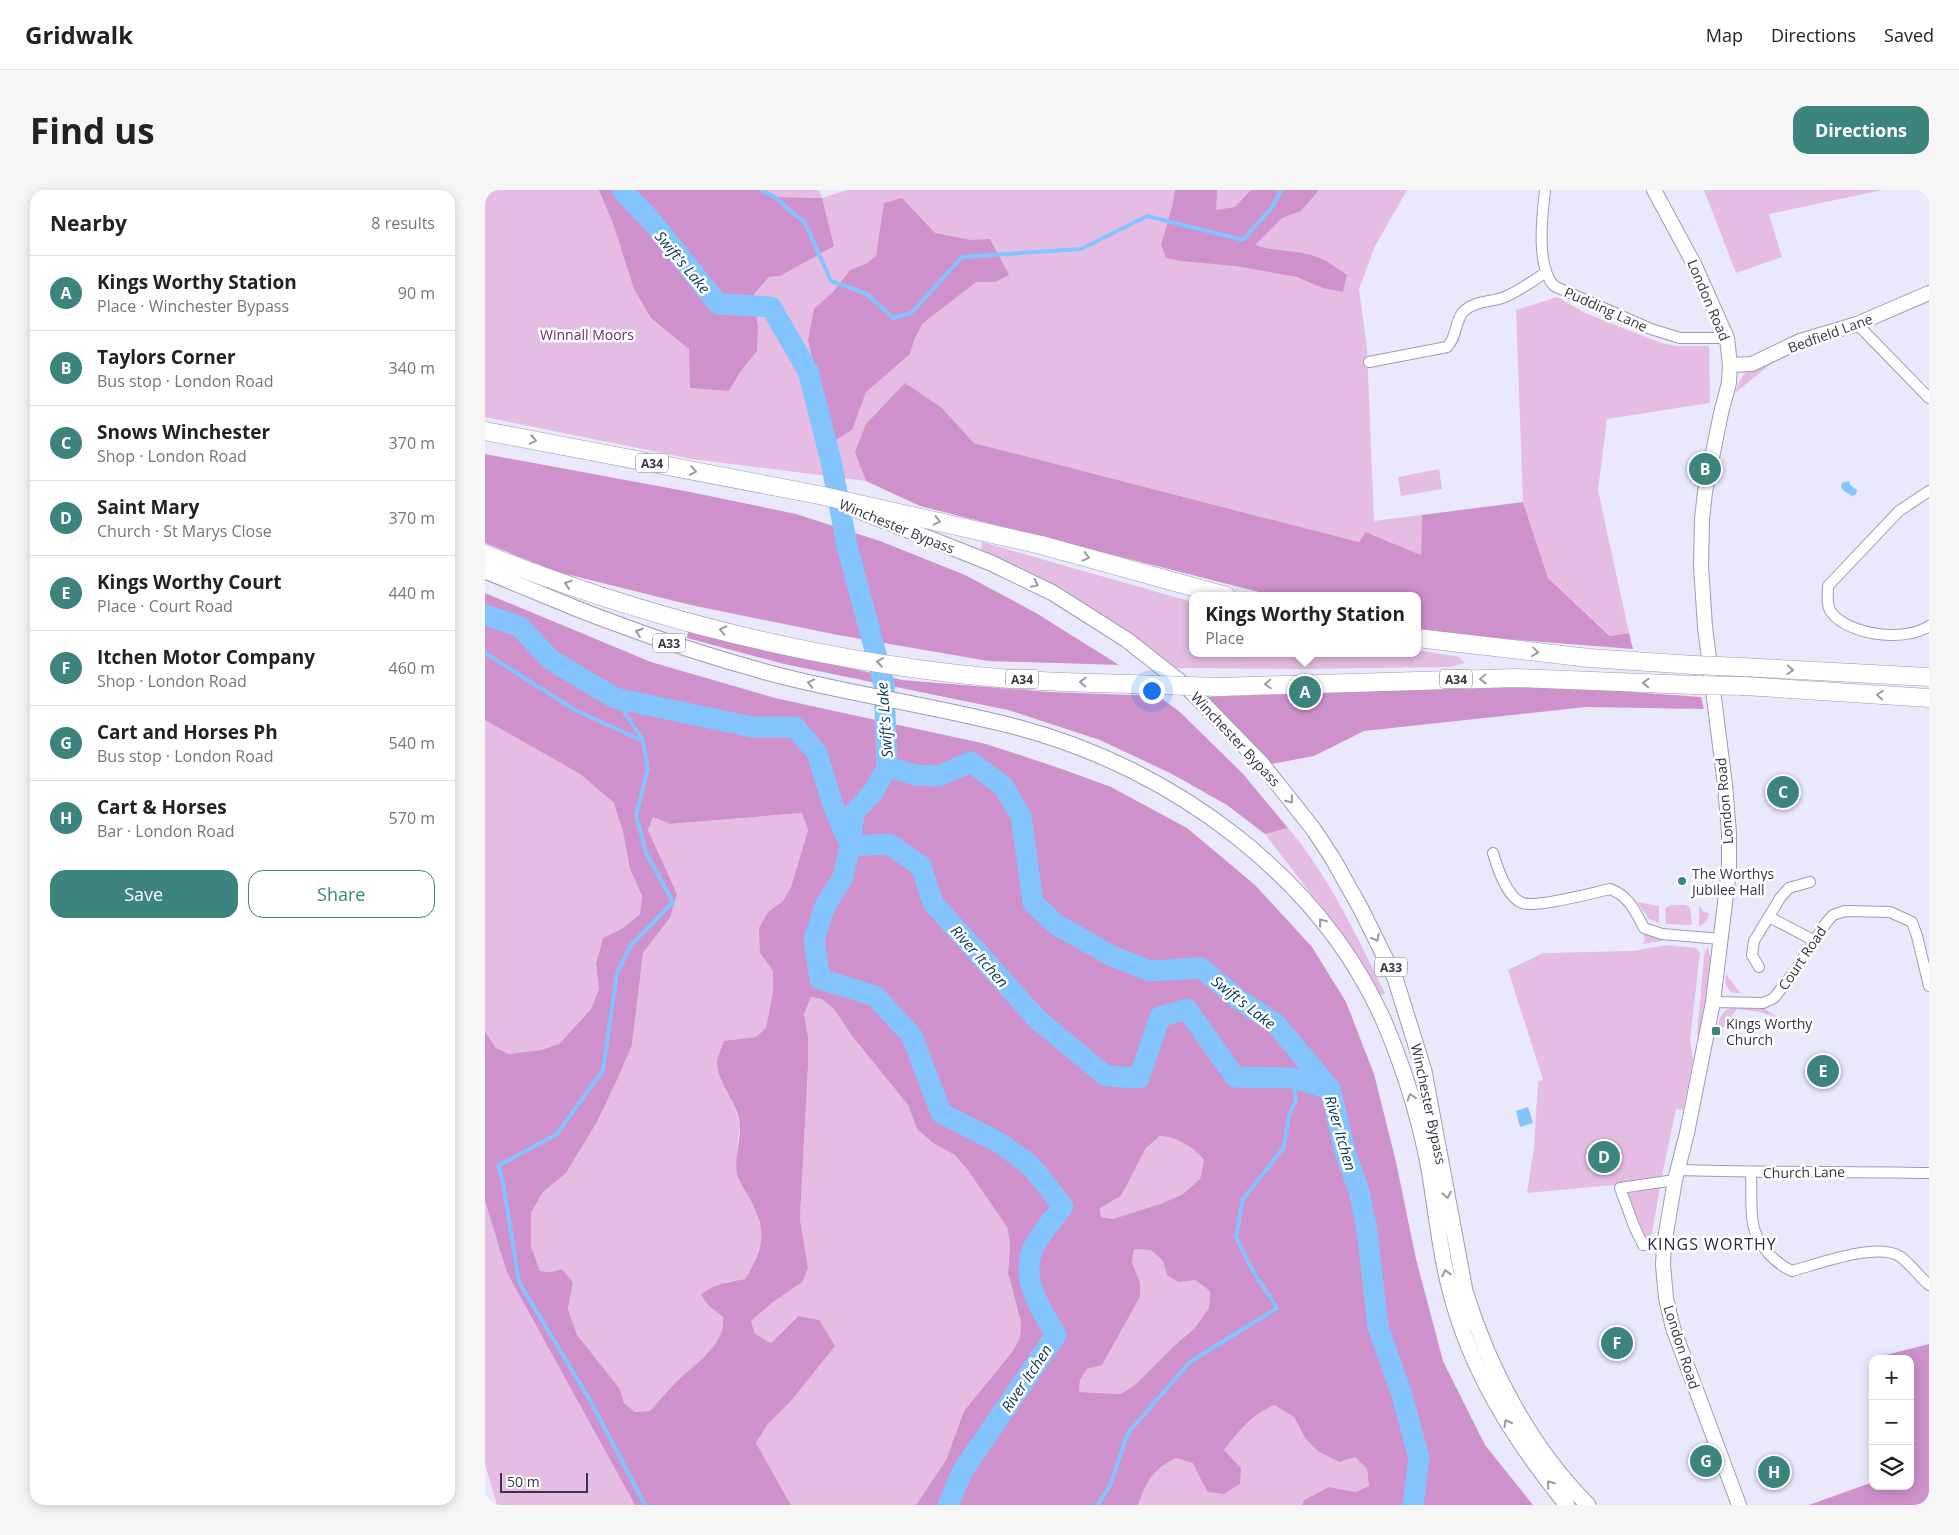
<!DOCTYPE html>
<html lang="en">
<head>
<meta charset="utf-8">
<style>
	body { margin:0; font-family:"Open Sans",sans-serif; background:#f6f6f6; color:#222 }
	.controls { position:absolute; right:15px; bottom:15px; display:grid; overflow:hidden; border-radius:10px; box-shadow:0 2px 12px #0003 }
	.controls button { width:45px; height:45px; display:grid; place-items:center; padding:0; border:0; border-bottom:1px solid #e0e0e0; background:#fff; color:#222; font:25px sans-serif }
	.scale { position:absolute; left:15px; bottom:12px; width:88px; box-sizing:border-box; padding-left:5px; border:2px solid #363541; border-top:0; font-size:14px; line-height:18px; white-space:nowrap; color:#363541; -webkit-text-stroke:4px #fff; paint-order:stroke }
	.you { position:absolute; left:666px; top:500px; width:18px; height:18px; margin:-12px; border:4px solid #fff; border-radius:50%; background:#1a73e8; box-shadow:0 0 0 8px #1a73e833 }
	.badge { display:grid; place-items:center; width:32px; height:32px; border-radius:50%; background:#3d847d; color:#fff; font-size:16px; font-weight:700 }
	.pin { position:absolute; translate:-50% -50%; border:2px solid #fff; box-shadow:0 1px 5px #0006 }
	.popup { position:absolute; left:704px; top:402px; width:232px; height:65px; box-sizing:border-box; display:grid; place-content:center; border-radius:10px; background:#fff; filter:drop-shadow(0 1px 4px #0005); font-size:16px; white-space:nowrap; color:#767676 }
	.popup b { font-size:19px; color:#222 }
	.popup::after { content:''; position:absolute; left:50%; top:100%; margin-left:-10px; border:10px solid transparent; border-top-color:#fff }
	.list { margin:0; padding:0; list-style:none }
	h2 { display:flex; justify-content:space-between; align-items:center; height:65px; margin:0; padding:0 20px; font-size:21px }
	h2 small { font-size:16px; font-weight:400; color:#767676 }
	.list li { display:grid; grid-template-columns:32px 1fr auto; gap:15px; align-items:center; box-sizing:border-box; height:75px; padding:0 20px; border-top:1px solid #e0e0e0 }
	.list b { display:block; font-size:19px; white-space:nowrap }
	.list p { margin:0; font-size:16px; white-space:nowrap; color:#767676 }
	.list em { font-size:16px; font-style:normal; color:#767676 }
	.actions { display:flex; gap:10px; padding:15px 20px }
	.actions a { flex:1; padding:11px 0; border:1px solid #3d847d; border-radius:15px; text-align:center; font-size:18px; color:#3d847d }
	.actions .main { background:#3d847d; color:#fff }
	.icon { flex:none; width:28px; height:28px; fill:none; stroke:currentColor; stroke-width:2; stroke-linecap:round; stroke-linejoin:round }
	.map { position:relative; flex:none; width:1444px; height:1315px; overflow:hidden; border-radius:15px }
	header { display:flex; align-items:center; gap:30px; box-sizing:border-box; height:70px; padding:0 25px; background:#fff; border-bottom:1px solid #e0e0e0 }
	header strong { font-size:24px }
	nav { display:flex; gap:28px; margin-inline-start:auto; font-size:18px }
	.intro { display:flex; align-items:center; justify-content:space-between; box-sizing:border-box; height:120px; padding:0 30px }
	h1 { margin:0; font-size:35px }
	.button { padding:12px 22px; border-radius:15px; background:#3d847d; color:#fff; font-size:18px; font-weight:700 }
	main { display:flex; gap:30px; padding:0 30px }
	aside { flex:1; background:#fff; border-radius:15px; box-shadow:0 2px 12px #0003 }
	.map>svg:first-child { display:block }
	.green { fill:#e5bde2 }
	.forest { fill:#cf91cc; fill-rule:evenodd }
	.water { fill:#83c3fe }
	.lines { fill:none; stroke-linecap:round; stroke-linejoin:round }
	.stream { stroke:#83c3fe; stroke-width:4 }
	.river { stroke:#83c3fe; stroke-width:21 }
	.street-casing { stroke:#9d9bb7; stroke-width:12 }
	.secondary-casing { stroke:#9d9bb7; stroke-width:16 }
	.primary-casing { stroke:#9d9bb7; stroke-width:17 }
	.highway-casing { stroke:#9d9bb7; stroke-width:19 }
	.street { stroke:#fff; stroke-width:10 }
	.secondary { stroke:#fff; stroke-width:14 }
	.primary { stroke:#fff; stroke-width:15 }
	.highway { stroke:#fff; stroke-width:18 }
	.highway-bridge-casing { stroke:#9d9bb7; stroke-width:19; stroke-linecap:butt }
	.highway-bridge { stroke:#fff; stroke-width:18 }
	.oneway { stroke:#9a9aa0 }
	.poi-dot { fill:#3d847d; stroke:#fff; stroke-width:2 }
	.labels { text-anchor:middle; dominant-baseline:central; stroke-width:5; stroke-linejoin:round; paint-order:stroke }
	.shield { fill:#fff; stroke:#72727a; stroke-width:1 }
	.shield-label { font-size:12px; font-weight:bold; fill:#363541 }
	.street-label { font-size:14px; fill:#363541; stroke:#fff }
	.park-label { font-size:14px; fill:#71286f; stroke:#fff }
	.poi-label { font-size:14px; fill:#363541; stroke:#fff; text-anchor:start }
	.water-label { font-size:15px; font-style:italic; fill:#0a3a60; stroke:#fff }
	.quarter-label { font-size:16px; letter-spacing:1px; fill:#2b293f; stroke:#fff }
</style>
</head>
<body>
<header>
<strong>Gridwalk</strong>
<nav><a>Map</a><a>Directions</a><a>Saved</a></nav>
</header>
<div class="intro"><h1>Find us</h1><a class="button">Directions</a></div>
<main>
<aside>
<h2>Nearby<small>8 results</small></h2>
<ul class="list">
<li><span class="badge">A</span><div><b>Kings Worthy Station</b><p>Place · Winchester Bypass</p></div><em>90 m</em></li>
<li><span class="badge">B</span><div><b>Taylors Corner</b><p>Bus stop · London Road</p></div><em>340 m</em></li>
<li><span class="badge">C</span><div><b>Snows Winchester</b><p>Shop · London Road</p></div><em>370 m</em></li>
<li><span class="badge">D</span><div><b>Saint Mary</b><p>Church · St Marys Close</p></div><em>370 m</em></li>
<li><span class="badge">E</span><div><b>Kings Worthy Court</b><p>Place · Court Road</p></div><em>440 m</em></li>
<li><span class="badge">F</span><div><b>Itchen Motor Company</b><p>Shop · London Road</p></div><em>460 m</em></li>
<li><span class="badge">G</span><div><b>Cart and Horses Ph</b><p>Bus stop · London Road</p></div><em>540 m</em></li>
<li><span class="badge">H</span><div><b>Cart &amp; Horses</b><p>Bar · London Road</p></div><em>570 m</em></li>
</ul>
<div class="actions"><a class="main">Save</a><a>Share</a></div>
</aside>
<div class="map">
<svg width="1444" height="1315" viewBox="0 0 1444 1315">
	<rect width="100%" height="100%" fill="#eae9fb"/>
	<path class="green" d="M0,0h249l-5,201 12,-20 16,-20 1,-24 -4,-33 15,-17 11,-1 42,-78 -47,-1 -14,-7h58l3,8 25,-8h560l-32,56 -16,43 8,60 7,172 48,-6 -1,40 -54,-23 -7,10 -386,-99 -32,-35 -76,73 -174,-22 -207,-42z
		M1219,0h179l-114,24 13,43 -46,16z
		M1072,107l28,16 76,30 15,3h33l1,57 -103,16 -9,71 31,143 -18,3 -63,-58 -25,-76 -7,-192z
		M1282,173h5l-37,30c8,-22 10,-22 32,-30z
		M954,279l3,20 -41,7 -3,-19z
		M497,352l210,60 1,51h224l1,-3 41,7 6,6 -15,4 -149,2 -129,-1 -108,-79 -83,-38z
		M0,530l95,54 34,29 9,29 7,37 12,27 -2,18 -17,14 -20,10 -7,26 3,25 -8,20 -32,35 -18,6 -32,4 -13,-6 -11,-17z
		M317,623l6,17 -17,57 -8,14 -15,11 -8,41 13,18v20l-7,37 -10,9 -32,5 -3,38 11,18 8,28 -3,23 1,28 19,35 6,25 -9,26 -9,16 -20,3 -16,24 14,11c3,28 -29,47 -47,65 -9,9 -17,19 -26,29l-15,1 -11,-9 -4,-14 -43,-53 -9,-27 5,-27 -11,-13 -11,3 -11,-1 -9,-25v-33l12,-21 23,-19 31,-51 21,-44 14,-33 11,-92 27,-35 7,-24 -29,-64 5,-13 17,7z
		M803,638c42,49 68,108 97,165l-6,4 -39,-65 -75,-98z
		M1152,712l22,4v17l-10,-4z
		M1186,715h15l4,3 2,17 -26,-1 -1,-16z
		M1214,716l5,6 5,1c-1,7 -3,11 -10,13z
		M1157,740l13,7 9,1 -2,3 -19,3 2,-4z
		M1181,755l30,3 4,5 -10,87 3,20 -10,50 -7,-1 -14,67 -48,9 -87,8 7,-45 4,-67 5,-1 -35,-110 35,-17 90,-2z
		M1222,757l5,13 -12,77 -3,-1 7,-80z
		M1241,784l14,19c-12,1 -16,-8 -14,-19z
		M326,807l11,2 12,10 18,27 56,69 9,24 17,15 21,11 12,14 40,58 3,17 -2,29 13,49 -1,16 -8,14 -48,59 -18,49 -30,45h-125l-35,-62 12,-19 22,-22 7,-86 -26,27 -16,-9 -4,-13 57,-53 -8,-49 8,-153v-30l-4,-22z
		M1248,817l31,1 15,10 -19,-6 -23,-3 -17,22 -2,-2c1,-12 3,-17 15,-22z
		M675,946c17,1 34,11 44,24l-4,19 -17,15 -20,9 -50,16 -12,-2 -1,-9 21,-12 25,-48z
		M1175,997l-10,57 -8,-1 -15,-50z
		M0,1011l22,72 128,232h-138l-12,-41z
		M648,1059l18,1 12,11 4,14 28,5 15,11 -1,17 -15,21 -17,14 -41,41 -15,10 -42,-2 1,-12 7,-11 15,-4 38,-68v-14l-8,-21z
		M789,1215l20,12 11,21 50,19 12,12 2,17 -13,6 -27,-5 -25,13 -2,5h-164c9,-24 14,-35 38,-47l17,4 7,16 41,-10 -18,-18c16,-20 27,-35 51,-45z"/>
	<path class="forest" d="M114,0h162l14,7 47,1 12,48 -54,30 -11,1 -15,17 4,33 -1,24 -16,20 -12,20 -39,-3 -1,-39 -38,-31 -17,-29 -20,-63z
		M690,0h42l-1,20 19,-3 16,-17h68l-18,21 -19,7 -27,27c22,8 48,4 69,15 8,4 15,10 23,15l-4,17 -20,-4 -26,-11 -61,-11 -55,-5 -15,-3 -5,-13 12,-42z
		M417,8l33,35 36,7 19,-1 19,36 -14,7h-19l-54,42 -8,16 -4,14 -44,38 -14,38 -16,10 -21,-69 -7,-31 6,-31 19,-17 17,-22 16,-6 10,-8 8,-53z
		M420,193l37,25 32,35 385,99 7,-10 55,23 1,-40 101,-13 25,76 62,58 19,-3 4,16 -215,-17 -1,-36h-142l-355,-90 -54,-25 -11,-29 11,-28z
		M0,264l200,37 111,23 84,27 85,34 71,38 83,52 -131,-4 -150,-26 -147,-30 -133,-33 -73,-29z
		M0,403l166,69 124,36 211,46 76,25 49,18 76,41 68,57 57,62 34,55 28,72 22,88 20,97 27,102 42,84 48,60h-231l2,-5 25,-13 27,5 13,-6 -2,-17 -12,-12 -16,5 -21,-11 -13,-13 -11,-21 -20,-12c-23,10 -35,25 -50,45l17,18 -1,16 -16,10 -16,-2 -8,-14 -7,-15 -17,-5c-24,12 -29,23 -38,47h-222l30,-45 18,-49 48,-59 8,-14 1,-16 -13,-49 2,-29 -3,-17 -40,-58 -12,-14 -21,-11 -17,-15 -9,-24 -56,-69 -18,-27 -12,-10 -11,-2 -7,17 4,22v30l-8,153 8,49 -6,14 -29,20 -22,19 4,13 16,9 27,-27 21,4 16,26 -45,56 -22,22 -12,19 35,62h-156l-128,-232 -22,-72v-170l11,17 13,6 32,-4 18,-6 32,-35 8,-20 -3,-25 7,-26 20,-10 17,-14 2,-18 -12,-27 -7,-37 -9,-29 -34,-29 -95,-54zM317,623l6,17 -17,57 -8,14 -15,11 -9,16 1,25 13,18v20l-7,37 -10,9 -32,4c-2,7 -7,16 -7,22 1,22 23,41 23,65 0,16 -7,33 -2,49 3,8 9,16 13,24 17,32 12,48 -6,78 -16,3 -33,5 -44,16l8,11 14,11c3,28 -29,47 -47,65 -9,9 -17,19 -26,29l-15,1 -11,-9 -4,-14 -43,-54 -9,-26 5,-27 -11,-13 -11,3 -11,-1 -9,-25v-33l12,-21 23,-19 31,-51 21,-44 14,-33 11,-92 27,-35 7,-24 -29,-64 5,-13 17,7zM675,946c17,1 34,11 44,24l-4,19 -17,15 -20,9 -50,16 -12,-2 -1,-9 21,-12 25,-48zM649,1059l17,1 12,11 4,14 11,7 17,-2 15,11 -1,17 -15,21 -17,14 -41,41 -15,10 -42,-2 1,-12 7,-11 15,-4 38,-68v-14l-8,-21z
		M203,441l214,49 147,12 109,4 22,16 63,62 45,54 -23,6 -38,-29 -55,-31 -72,-34 -92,-30 -224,-46 -97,-26z
		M1049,495l167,12 3,12 -118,-2 -222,24 -50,25 -48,9 -64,-68z
		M1444,1154v161h-120l64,-23v4h37v-127h-32v-2z"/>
	<path class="water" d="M1364,291l1,4 7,5 -1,4 -4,2 -8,-5 -3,-4 1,-4z
		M1043,917l5,16 -13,4 -4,-16z"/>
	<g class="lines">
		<path class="stream" d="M276,0l14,7 16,15 13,9 27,60 36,13 26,24 18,-5 51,-56 119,-8 66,-33 96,24 30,-34 8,-16
			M0,463l90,57 68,31 5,28 -12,46 10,38 27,49 -42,43 -14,28 -14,97 -46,64 -59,32 5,16 16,100 72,120 54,103
			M130,508l27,41
			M613,1315l12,-20 18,-52 62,-71 87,-54 -26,-40 -15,-31 7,-38 41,-52 5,-32 7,-15 -3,-22"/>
		<path class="river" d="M137,0l32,34 64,80 53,3 37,64 23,90 16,85 37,138 3,83 28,8 23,1 33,-14 32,24 18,30 12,87 24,22 55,31 38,15 51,-3 37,31 38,25 54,65 16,66 13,36 8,39 11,97 24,68 17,63 -6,47
			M0,425l34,11 32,34 64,38 137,29h43l22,26 16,52 16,38
			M402,577l-13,24 -20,22 -4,33 -7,31 -18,29 -11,34 6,39 55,17 37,40 29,77 59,30 31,23 32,40c-8,11 -27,33 -31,45 -11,30 9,58 24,84l-93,135 -15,35
			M365,656l39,-2 32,22 12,37 105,117 68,56 33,2 21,-61 27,-8 48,68 58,1 37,11"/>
		<defs>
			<path id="street" d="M1060,0c-3,26 -9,76 9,96l97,43 29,9h47
				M1372,134l72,74
				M884,172l78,-15c11,-11 7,-27 18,-37 11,-9 25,-8 37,-12 15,-5 30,-17 43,-25
				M1444,301l-30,20 -71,75c0,9 -2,19 3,26 18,24 75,30 98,14
				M1008,663c4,14 14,44 29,50 15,5 70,-10 88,-14 19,7 25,22 34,39l18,6 59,5
				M1284,727l46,24
				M1274,777l-7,-12 2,-14 26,-43 9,-10 21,-6
				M1228,812l50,1 11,-5 20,-26 32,-49 7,-8 12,-4 45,1 22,10 5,14 12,50
				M1193,980c84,3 167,1 251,3
				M1266,983c1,16 -1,35 2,51 4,20 21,39 39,47 26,-7 86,-30 109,-14 10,8 19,20 28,28
				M1179,1055h-21l-9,-19 -14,-38 55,-8"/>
			<path id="secondary" d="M1169,0l41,76 32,72 3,27 -1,18 -8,30 -16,79 -3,27 -1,47 4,61 20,158 4,48v37l-16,132 -26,131 -12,47 -11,65 -1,20 3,33 7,30 66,177
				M1245,175l22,-1 48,-23 57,-17 72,-31"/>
			<path id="primary" d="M370,319l136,54 62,30 74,47 61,48 73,75 53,67 19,29 28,50 34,69 29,93 41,220c24,78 65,156 123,214
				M0,381c41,16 82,35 124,50 56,21 114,40 172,55 79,20 160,31 239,52 153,41 302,149 366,298 19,46 34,94 43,143 8,47 12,94 26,139 22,74 64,138 112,197"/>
			<path id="highway" d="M0,241l334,64 222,50 185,51
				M0,364c167,67 346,110 525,125 40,3 81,4 121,5
				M932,448l172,20 105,7
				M1256,477l188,10
				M1259,496l185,12
				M733,497l298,-9 178,7"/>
		</defs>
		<use href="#street" class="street-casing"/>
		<use href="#secondary" class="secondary-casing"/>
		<use href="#primary" class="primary-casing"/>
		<use href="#highway" class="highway-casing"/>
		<use href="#street" class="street"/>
		<use href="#secondary" class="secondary"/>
		<use href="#primary" class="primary"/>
		<use href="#highway" class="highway"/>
		<defs>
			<path id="highway-bridge" d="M1209,475l47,2
				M646,494l87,3
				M1209,495l50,1"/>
		</defs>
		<use href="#highway-bridge" class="highway-bridge-casing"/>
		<use href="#highway-bridge" class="highway-bridge"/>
	</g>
	<defs><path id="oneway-chevron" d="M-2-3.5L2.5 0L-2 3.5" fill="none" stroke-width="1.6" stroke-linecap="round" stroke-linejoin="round" transform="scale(1.25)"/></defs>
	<g class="oneway">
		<use href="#oneway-chevron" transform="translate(48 250) rotate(11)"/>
		<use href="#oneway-chevron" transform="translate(208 281) rotate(11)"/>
		<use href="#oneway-chevron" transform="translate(452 331) rotate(13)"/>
		<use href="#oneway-chevron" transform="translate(601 367) rotate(15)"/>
		<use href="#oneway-chevron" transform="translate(83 394) rotate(-162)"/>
		<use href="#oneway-chevron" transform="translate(550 394) rotate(26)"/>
		<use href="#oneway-chevron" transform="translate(238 440) rotate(-167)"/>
		<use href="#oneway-chevron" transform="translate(154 442) rotate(-160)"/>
		<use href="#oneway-chevron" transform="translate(1050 462) rotate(7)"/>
		<use href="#oneway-chevron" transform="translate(395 472) rotate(-171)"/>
		<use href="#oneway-chevron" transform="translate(1305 480) rotate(3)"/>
		<use href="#oneway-chevron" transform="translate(998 489) rotate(179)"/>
		<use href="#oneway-chevron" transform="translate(598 492) rotate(-177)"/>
		<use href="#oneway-chevron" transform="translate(326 493) rotate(-167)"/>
		<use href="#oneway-chevron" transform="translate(1161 493) rotate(-178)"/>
		<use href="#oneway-chevron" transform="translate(783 494) rotate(177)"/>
		<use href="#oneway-chevron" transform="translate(1395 505) rotate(-176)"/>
		<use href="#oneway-chevron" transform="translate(805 610) rotate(52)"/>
		<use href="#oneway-chevron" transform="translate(837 732) rotate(-129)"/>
		<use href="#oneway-chevron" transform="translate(891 748) rotate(62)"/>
		<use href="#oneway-chevron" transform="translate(926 907) rotate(-107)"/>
		<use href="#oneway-chevron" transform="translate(962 1005) rotate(80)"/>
		<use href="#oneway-chevron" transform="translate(961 1083) rotate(-103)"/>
		<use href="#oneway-chevron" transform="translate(1022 1233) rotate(-120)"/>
		<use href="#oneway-chevron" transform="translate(1065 1294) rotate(-129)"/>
	</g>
	<g class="poi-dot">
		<circle cx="1197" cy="691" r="5"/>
		<rect x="1226" y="836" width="10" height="10" rx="2.5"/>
	</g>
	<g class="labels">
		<g class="shield">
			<rect x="151" y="263.5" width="32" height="19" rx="4"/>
			<rect x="168" y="443.5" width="32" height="19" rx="4"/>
			<rect x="521" y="479.5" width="32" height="19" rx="4"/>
			<rect x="955" y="479.5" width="32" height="19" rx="4"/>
			<rect x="890" y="767.5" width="32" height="19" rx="4"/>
		</g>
		<g class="shield-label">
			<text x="167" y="273">A34</text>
			<text x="184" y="453">A33</text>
			<text x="537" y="489">A34</text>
			<text x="971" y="489">A34</text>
			<text x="906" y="777">A33</text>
		</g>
		<g class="street-label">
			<text transform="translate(1224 110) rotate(67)">London Road</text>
			<text transform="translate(1121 119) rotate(24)">Pudding Lane</text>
			<text transform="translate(1345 143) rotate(-20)">Bedfield Lane</text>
			<text transform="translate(412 336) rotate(22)">Winchester Bypass</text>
			<text transform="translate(751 549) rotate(47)">Winchester Bypass</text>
			<text transform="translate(1239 611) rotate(-95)">London Road</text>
			<text transform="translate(1317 768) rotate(-56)">Court Road</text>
			<text transform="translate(944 914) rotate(78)">Winchester Bypass</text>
			<text transform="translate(1319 982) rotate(-1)">Church Lane</text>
			<text transform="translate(1197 1157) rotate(72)">London Road</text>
		</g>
		<g class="park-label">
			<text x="102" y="144">Winnall Moors</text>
		</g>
		<g class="poi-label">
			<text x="1207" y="683">The Worthys<tspan x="1207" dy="16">Jubilee Hall</tspan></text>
			<text x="1241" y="833">Kings Worthy<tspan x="1241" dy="16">Church</tspan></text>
		</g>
		<g class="water-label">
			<text transform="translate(198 72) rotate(50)">Swift's Lake</text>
			<text transform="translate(399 530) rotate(-94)">Swift's Lake</text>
			<text transform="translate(495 766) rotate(48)">River Itchen</text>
			<text transform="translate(759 812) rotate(38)">Swift's Lake</text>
			<text transform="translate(856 943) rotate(74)">River Itchen</text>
			<text transform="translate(541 1188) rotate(-56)">River Itchen</text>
		</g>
		<g class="quarter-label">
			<text x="1227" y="1054">KINGS WORTHY</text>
		</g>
	</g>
</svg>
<div class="controls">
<button>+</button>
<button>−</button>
<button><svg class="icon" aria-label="layers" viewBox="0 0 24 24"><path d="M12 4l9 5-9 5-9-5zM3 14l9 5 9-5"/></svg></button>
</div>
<div class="scale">50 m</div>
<div class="you"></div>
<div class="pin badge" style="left:820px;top:502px">A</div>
<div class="popup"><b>Kings Worthy Station</b>Place</div>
<div class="pin badge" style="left:1220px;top:279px">B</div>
<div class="pin badge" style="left:1298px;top:602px">C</div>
<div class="pin badge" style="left:1119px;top:967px">D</div>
<div class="pin badge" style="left:1338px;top:881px">E</div>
<div class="pin badge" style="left:1132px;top:1153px">F</div>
<div class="pin badge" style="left:1221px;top:1271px">G</div>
<div class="pin badge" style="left:1289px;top:1282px">H</div>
</div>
</main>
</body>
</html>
